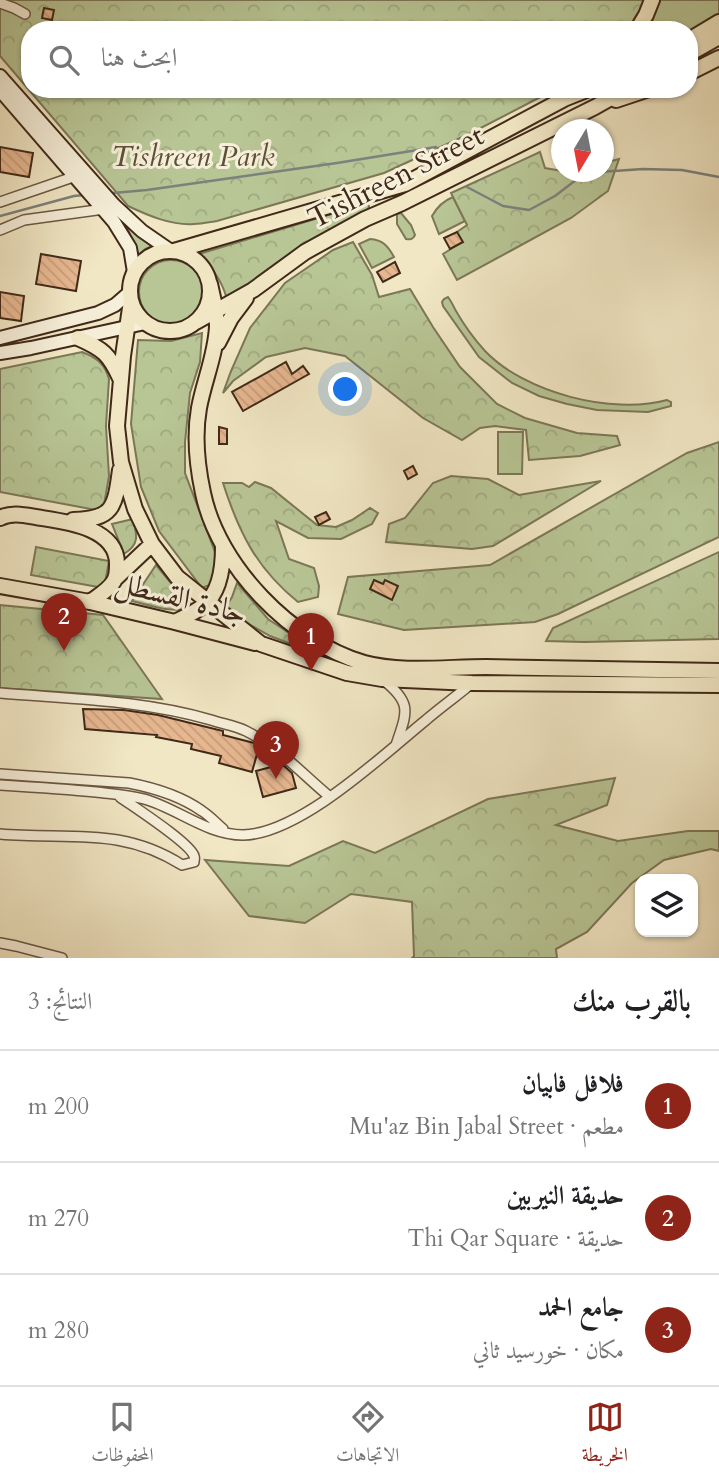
<!DOCTYPE html>
<html lang="ar">
<head>
<meta charset="utf-8">
<style>
	body { margin:0; font-family:Cardo,Amiri,serif; background:#f2f2f2; color:#202124; direction:rtl }
	.controls { position:absolute; right:21px; bottom:21px; display:grid; overflow:hidden; border-radius:14px; box-shadow:0 2px 5px #0004 }
	.controls button { width:63px; height:63px; display:grid; place-items:center; padding:0; border:0; border-bottom:2px solid #e0e0e0; background:#fff; color:#202124; font:35px sans-serif }
	.compass { position:absolute; left:551px; top:119px; width:63px; height:63px; border-radius:50%; background:#fff; box-shadow:0 2px 5px #0004; rotate:190deg }
	.you { position:absolute; left:346px; top:390px; width:24px; height:24px; margin:-18px; border:5px solid #fff; border-radius:50%; background:#1a73e8; box-shadow:0 0 0 10px #1a73e833 }
	.badge { display:grid; place-items:center; width:46px; height:46px; border-radius:50%; background:#8f2418; color:#fff; font-size:23px; font-weight:700 }
	.pin { position:absolute; translate:-50% -58px; filter:drop-shadow(0 2px 4px #0008) }
	.pin::after { content:''; position:absolute; top:37px; width:24px; height:21px; background:inherit; clip-path:polygon(0 0,100% 0,50% 100%) }
	.list { margin:0; padding:0; list-style:none }
	h2 { display:flex; justify-content:space-between; align-items:center; height:91px; margin:0; padding:0 28px; font-size:30px }
	h2 small { font-size:23px; font-weight:400; color:#757577 }
	.list li { display:grid; grid-template-columns:46px 1fr auto; gap:21px; align-items:center; box-sizing:border-box; height:112px; padding:0 28px; border-top:2px solid #e0e0e0 }
	.list b { display:block; font-size:26px; white-space:nowrap }
	.list p { margin:0; font-size:23px; white-space:nowrap; color:#757577 }
	.list em { font-size:23px; font-style:normal; color:#757577 }
	.icon { flex:none; width:38px; height:38px; fill:none; stroke:currentColor; stroke-width:2; stroke-linecap:round; stroke-linejoin:round }
	.map { position:relative; flex:none; width:719px; height:958px; overflow:hidden; direction:ltr }
	.search { position:absolute; background:#fff; box-shadow:0 2px 5px #0004; left:21px; right:21px; top:21px; height:77px; display:flex; align-items:center; gap:18px; box-sizing:border-box; padding:0 24px; border-radius:28px; color:#757577; font-size:26px }
	.sheet { height:427px; background:#fff }
	nav { display:flex; justify-content:space-around; align-items:center; box-sizing:border-box; height:98px; border-top:2px solid #e0e0e0; background:#fff; font-size:19px; color:#757577 }
	nav a { display:grid; justify-items:center; gap:4px }
	nav .on { color:#8f2418 }
	.map>svg:first-child { display:block }
	.grass { fill:#b8c595; stroke:#7c7757; stroke-width:2 }
	.forest { fill:url(#forest-crowns); stroke:#7c7757; stroke-width:2 }
	.lines { fill:none; stroke-linecap:round; stroke-linejoin:round }
	.stream { stroke:#7b817d; stroke-width:2.5 }
	.building { fill:url(#building-back-hatch); stroke:#402919; stroke-width:2 }
	.minor-casing { stroke:#6c5844; stroke-width:12 }
	.secondary-casing { stroke:#402919; stroke-width:16 }
	.primary-casing { stroke:#402919; stroke-width:18 }
	.minor { stroke:#f6efd9; stroke-width:9 }
	.secondary { stroke:#f6efd9; stroke-width:12 }
	.primary { stroke:#f1e7c4; stroke-width:14 }
	.labels { text-anchor:middle; dominant-baseline:central; stroke-width:6; stroke-linejoin:round; paint-order:stroke }
	.park-label { font-size:30px; font-style:italic; fill:#5e5038; stroke:#f6efd9 }
	.street-label { font-size:30px; fill:#402919; stroke:#f6efd9 }
</style>
</head>
<body>
<div class="map">
<svg width="719" height="958" viewBox="0 0 719 958">
	<defs>
		<pattern id="forest-crowns" width="20" height="18" patternUnits="userSpaceOnUse" patternTransform="scale(1.75)"><rect width="20" height="18" fill="#b8c595"/><path d="M2 6a3 3 0 1 1 6 0M12 15a3 3 0 1 1 6 0" fill="none" stroke="#9fa980"/></pattern>
		<pattern id="building-back-hatch" width="6" height="6" patternUnits="userSpaceOnUse" patternTransform="scale(1.75)"><rect width="6" height="6" fill="#e7b790"/><path d="M-1 5l2 2M0 0l6 6M5-1l2 2" fill="none" stroke="#c79d7c"/></pattern>
	</defs>
	<rect width="100%" height="100%" fill="#f1e7c4"/>
	<filter id="stains"><feTurbulence type="fractalNoise" baseFrequency=".00286" numOctaves="4"/><feColorMatrix values="0 0 0 0 .2 0 0 0 0 .09 0 0 0 0 .02 0 0 0 .5 -.17"/></filter>
	<radialGradient id="worn" r=".72"><stop offset=".6" stop-color="#630" stop-opacity="0"/><stop offset="1" stop-color="#630" stop-opacity=".3"/></radialGradient>
	<path class="grass" d="M659,0h60v14l-30,18v-2h-44l6,-9z
		M453,197l12,24 -26,13 -7,-18c5,-9 11,-15 21,-19z
		M401,213l10,12 4,10c-2,4 -4,5 -9,4l-9,-15v-10z
		M370,239c13,1 18,7 24,18l-22,11 -13,-24z
		M139 292a32 32 0 1 1 64 0a32 32 0 1 1-64 0Z
		M448,297c4,5 5,9 8,14 8,14 19,29 29,40 40,42 127,64 182,49l4,2v4l-23,6 -51,-2 -30,-6 -28,-8 -27,-13 -33,-26 -36,-51 -1,-4 2,-3z
		M498,432h25l-1,42h-24z"/>
	<path class="forest" d="M0,0h645l-3,10 -13,20h-599v59h526l-85,44 -87,40 -167,48c-7,1 -15,3 -23,3 -22,2 -47,-9 -66,-18l-128,-150z
		M540,152l5,16 23,4h36v-9l15,-4 -11,32 -37,27 -114,62 -14,-26 19,-12 -5,-10 10,-7 -16,-32z
		M368,203l1,4 -2,4 -134,84 -7,1c-5,-17 -15,-29 -27,-42z
		M127,227l27,19 -9,3 -6,7z
		M353,242l19,33 7,22 31,-8 23,38 27,40 37,37 28,14 52,15 40,3 3,9 -40,11 -51,4 -3,-30 -31,-4 -15,2 -18,12 -39,-22 -78,-62 -40,-8 -39,9 -33,24 -10,12 8,-22 19,-43 35,-45 48,-33z
		M202,333l-2,29 -10,31 -5,49v31l33,87 -6,24 -10,4 -43,-57 -18,-44 -10,-63 7,-84 33,1z
		M82,352c14,5 23,12 27,27l-3,47 3,50 -5,29 -8,5 -96,-18v-123z
		M719,442v95l-161,77 -23,8 -131,8 -66,-16 10,-37 142,-12 197,-112z
		M451,476l37,3 31,16 82,-14 -108,65 -21,3 -86,-7 3,-18 16,-6 28,-35z
		M255,482l16,6 46,37 19,2 16,-7 18,-12 8,5 -6,11 -31,15 -33,-1 -32,-17 13,38 25,9 5,18 -1,11 -20,5c-41,-33 -59,-69 -75,-119h19l7,4z
		M133,519c4,16 7,25 -9,35l-12,-30z
		M36,547l73,14 -5,27 -73,-13z
		M719,552v87l-135,3 -38,-1 7,-13z
		M156,565l20,24 18,18c-22,7 -41,-1 -62,-6z
		M237,583l31,36 38,25 26,12 -22,-5 -40,-15 -46,-26 8,-13z
		M0,605l103,10 59,84 -162,-11z
		M615,778l-8,27 -51,20 62,16 70,-10h31v20l-8,-2 -47,11 -32,23 -45,49 -31,17 1,9h-145l2,-2 -2,-54 -61,-8 -46,29 -56,-7 -44,-56 84,6 54,-25 32,12 113,-54z"/>
	<g class="lines">
		<path class="stream" d="M467,187l36,19 26,4 26,-14 30,-23 58,-4 39,1 37,7
			M113,193l34,-3 190,-27 99,-16
			M0,216l74,-20 10,-1"/>
	</g>
	<path class="building" d="M44,8l10,2 -2,10 -10,-2z
		M0,147l33,6 -4,24 -29,-5z
		M457,232l6,10 -13,7 -6,-11z
		M41,254l40,7 -5,30 -40,-7z
		M395,262l5,11 -17,9 -6,-10z
		M0,292l24,4 -3,25 -21,-3z
		M286,362l6,12 11,-8 6,8 -66,37 -11,-19z
		M219,427l8,2v15h-8z
		M413,466l4,8 -9,5 -4,-8z
		M326,512l4,7 -11,6 -4,-8z
		M374,580l9,4 2,-4 13,6 -6,14 -22,-11z
		M83,709l41,1 34,5 65,16v4l31,8 5,4 -7,25 -33,-9 2,-7 -30,-7 1,-5 -36,-7 1,-2 -72,-6z
		M282,764l10,9 4,15 -33,9 -7,-26z"/>
	<g class="lines">
		<defs>
			<path id="minor" d="M0,3l14,5 11,6
				M0,202l76,-26
				M0,230l24,-10 80,-11
				M382,679c31,24 25,33 14,66
				M0,693c70,6 143,7 211,27 12,4 25,6 35,11 34,17 56,43 84,66
				M0,774l129,9c26,5 52,13 73,28 8,5 14,12 21,18
				M0,785c32,2 64,4 96,7 16,2 32,3 48,7 33,9 63,36 99,36 57,-1 140,-80 183,-115 15,-13 31,-24 46,-37
				M0,834c67,6 121,-8 182,31l12,-3c0,-2 1,-4 0,-6 -4,-13 -60,-49 -74,-59
				M0,943l16,3 46,12"/>
			<path id="secondary" d="M0,76l114,129 28,26 29,20
				M0,90l114,132 16,26 4,24
				M0,338l98,-25 17,-8 15,-13
				M0,353l31,-5 114,-25"/>
			<path id="primary" d="M637,30l9,-15 6,-15
				M689,40l30,-18
				M689,54l30,-17
				M689,73l30,-15
				M616,100l33,-11
				M130 291a40 40 0 1 1 80 0a40 40 0 1 1-80 0Z
				M174,251l231,-67 159,-85 25,-10
				M210,284c3,14 7,27 7,42 -1,28 -13,55 -18,82 -5,28 -2,57 4,85 15,73 89,149 161,170 37,10 83,4 122,4 77,1 155,2 233,4
				M131,301l-8,55 -6,70 4,36 14,47 17,35 25,33 84,67 86,29 35,6 90,4 247,2
				M196,322l57,-32 52,-38 60,-33 37,-16 193,-96 32,-18
				M78,338c25,11 31,16 42,40
				M218,343l13,-25 15,-20
				M0,518c13,-7 28,-2 42,0 27,4 76,11 75,47 0,6 0,11 -3,16 -5,9 -16,15 -24,21l-90,-16
				M73,520c40,-1 42,-12 47,-50
				M115,579l37,-35
				M90,602l85,20 80,21
				M175,622c10,-5 21,-10 29,-17 16,-13 19,-40 19,-58"/>
		</defs>
		<use href="#minor" class="minor-casing"/>
		<use href="#secondary" class="secondary-casing"/>
		<use href="#primary" class="primary-casing"/>
		<use href="#minor" class="minor"/>
		<use href="#secondary" class="secondary"/>
		<use href="#primary" class="primary"/>
	</g>
	<g class="labels">
		<g class="park-label">
			<text x="193" y="156">Tishreen Park</text>
		</g>
		<g class="street-label">
			<text transform="translate(396 177) rotate(-27)">Tishreen Street</text>
			<text transform="translate(181 598) rotate(14)">جادة القسطل</text>
		</g>
	</g>
	<rect width="100%" height="100%" filter="url(#stains)"/>
	<rect width="100%" height="100%" fill="url(#worn)"/>
</svg>
<div class="controls">
<button><svg class="icon" aria-label="layers" viewBox="0 0 24 24"><path d="M12 4l9 5-9 5-9-5zM3 14l9 5 9-5"/></svg></button>
</div>
<svg class="compass" viewBox="-18 -18 36 36"><path d="M0-13l5 13h-10z" fill="#e53935"/><path d="M0 13l5-13h-10z" fill="#757577"/></svg>
<div class="you"></div>
<div class="pin badge" style="left:311px;top:671px">1</div>
<div class="pin badge" style="left:64px;top:651px">2</div>
<div class="pin badge" style="left:276px;top:779px">3</div>
<div class="search"><svg class="icon" aria-label="search" viewBox="0 0 24 24"><circle cx="10" cy="10" r="6"/><path d="M15 15l6 6"/></svg>ابحث هنا</div>
</div>
<section class="sheet">
<h2>بالقرب منك<small>النتائج: 3</small></h2>
<ul class="list">
<li><span class="badge">1</span><div><b>فلافل فابيان</b><p>مطعم · Mu'az Bin Jabal Street</p></div><em>200 m</em></li>
<li><span class="badge">2</span><div><b>حديقة النيربين</b><p>حديقة · Thi Qar Square</p></div><em>270 m</em></li>
<li><span class="badge">3</span><div><b>جامع الحمد</b><p>مكان · خورسيد ثاني</p></div><em>280 m</em></li>
</ul>
</section>
<nav>
<a class="on"><svg class="icon" aria-label="map" viewBox="0 0 24 24"><path d="M3 6l6-2 6 2 6-2v14l-6 2-6-2-6 2zM9 4v14M15 6v14"/></svg>الخريطة</a>
<a><svg class="icon" aria-label="directions" viewBox="0 0 24 24"><path d="M12 3l9 9-9 9-9-9zM9 14v-3h6M13 9l2 2-2 2"/></svg>الاتجاهات</a>
<a><svg class="icon" aria-label="saved" viewBox="0 0 24 24"><path d="M7 4h10v16l-5-4-5 4z"/></svg>المحفوظات</a>
</nav>
</body>
</html>
